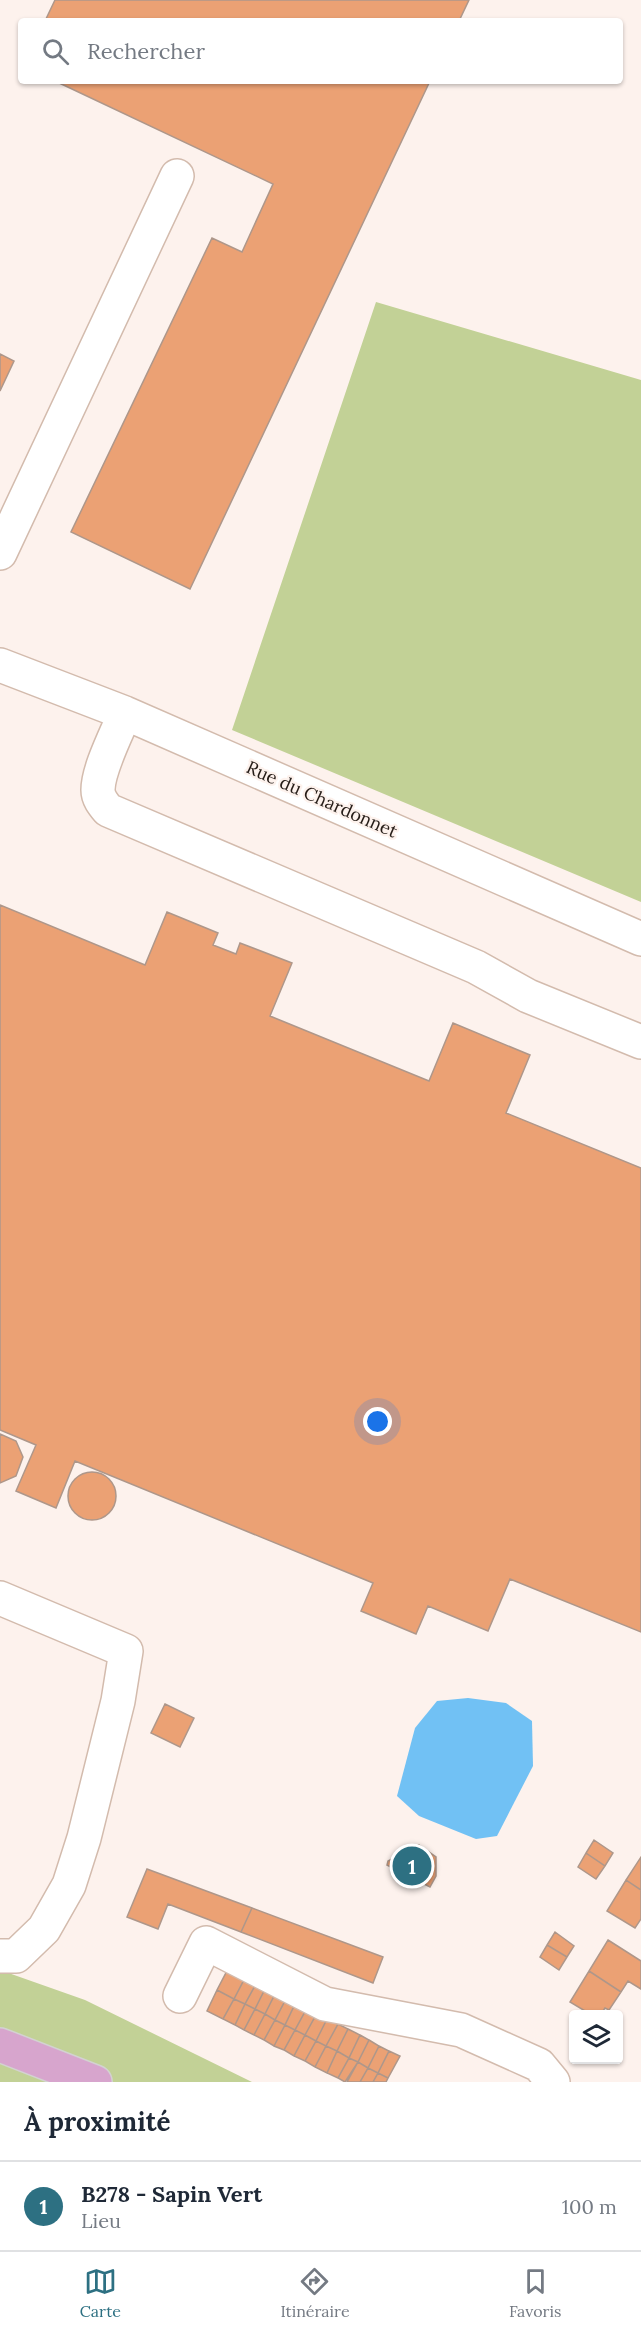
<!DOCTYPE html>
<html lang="fr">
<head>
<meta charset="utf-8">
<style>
	body { margin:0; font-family:Lora,serif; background:#f6f6f7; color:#1f2937 }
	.controls { position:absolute; right:18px; bottom:18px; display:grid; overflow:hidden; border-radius:6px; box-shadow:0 2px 4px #0004 }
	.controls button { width:54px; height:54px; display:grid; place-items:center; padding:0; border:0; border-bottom:2px solid #e0e1e3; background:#fff; color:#1f2937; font:30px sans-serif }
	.you { position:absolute; left:378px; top:1422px; width:21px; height:21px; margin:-15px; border:4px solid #fff; border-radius:50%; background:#1a73e8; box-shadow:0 0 0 9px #1a73e833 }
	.badge { display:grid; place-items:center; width:39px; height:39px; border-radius:50%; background:#2d7082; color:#fff; font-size:20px; font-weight:700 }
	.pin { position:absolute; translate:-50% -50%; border:3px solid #fff; box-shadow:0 2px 6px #0006 }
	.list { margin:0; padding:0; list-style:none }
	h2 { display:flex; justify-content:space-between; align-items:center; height:78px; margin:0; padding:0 24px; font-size:26px }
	h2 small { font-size:20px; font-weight:400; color:#747a83 }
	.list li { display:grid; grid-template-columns:39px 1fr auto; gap:18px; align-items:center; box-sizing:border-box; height:90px; padding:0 24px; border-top:2px solid #e0e1e3 }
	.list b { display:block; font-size:22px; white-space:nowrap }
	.list p { margin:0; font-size:20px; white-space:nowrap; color:#747a83 }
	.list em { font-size:20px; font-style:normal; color:#747a83 }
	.icon { flex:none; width:33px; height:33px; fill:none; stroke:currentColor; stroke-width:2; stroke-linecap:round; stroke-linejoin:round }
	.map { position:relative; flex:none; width:641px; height:2082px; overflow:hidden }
	.search { position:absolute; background:#fff; box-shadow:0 2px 4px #0004; left:18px; right:18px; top:18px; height:66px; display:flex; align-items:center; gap:15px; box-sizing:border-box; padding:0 21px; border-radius:6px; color:#747a83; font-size:22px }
	.sheet { height:168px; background:#fff }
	nav { display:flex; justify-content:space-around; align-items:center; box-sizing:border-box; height:84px; border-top:2px solid #e0e1e3; background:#fff; font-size:16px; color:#747a83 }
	nav a { display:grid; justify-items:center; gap:3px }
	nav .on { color:#2d7082 }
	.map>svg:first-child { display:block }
	.green { fill:#c2d196 }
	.water { fill:#71c1f4 }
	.building { fill:#eba174; stroke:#ae978a; stroke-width:1.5 }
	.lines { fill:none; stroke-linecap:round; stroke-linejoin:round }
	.minor-casing { stroke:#d3bbad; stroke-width:36 }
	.major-casing { stroke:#d3d2d1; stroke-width:36 }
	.minor { stroke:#fff; stroke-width:33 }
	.major { stroke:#d7a5cd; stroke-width:33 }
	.labels { text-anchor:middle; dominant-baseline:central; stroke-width:4.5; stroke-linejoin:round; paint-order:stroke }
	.street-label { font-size:18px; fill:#251c17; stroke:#fdf2ed }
</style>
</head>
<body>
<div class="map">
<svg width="641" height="2082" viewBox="0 0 641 2082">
	<rect width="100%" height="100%" fill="#fdf2ed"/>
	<path class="green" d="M376,302l265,78v522l-409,-172z
		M0,1970l85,30 167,82h-252z"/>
	<path class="water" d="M468,1698l38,5 26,18 1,45 -36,70 -21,3 -57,-23 -22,-20 18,-68 22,-27z"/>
	<path class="building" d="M55,0h414l-10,21h-414z
		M55,81h375l-240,508 -119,-57 141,-294 30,14 31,-68z
		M0,354l14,7 -14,30z
		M0,905l145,60 22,-53 51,21 -5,12 23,9 4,-11 52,20 -22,53 159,65 24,-58 77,32 -24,58 135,55v464l-131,-53 -22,52 -60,-25 -12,28 -55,-23 12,-28 -298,-122 -19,47 -40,-17 20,-46 -36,-15z
		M0,1434l16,7 7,16 -7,19 -16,7z
		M68 1496a24 24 0 1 1 48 0a24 24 0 1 1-48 0Z
		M165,1704l29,14 -14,29 -29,-14z
		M594,1840l19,13 -8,13 -19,-13z
		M419,1845l17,12v19l-6,11 -43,-22 1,-4z
		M586,1853l19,13 -9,13 -18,-12z
		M641,1857v33l-15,-10z
		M147,1869l105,39 -11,24 -73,-28 -10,25 -31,-12z
		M626,1880l15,10v29l-6,9 -28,-17z
		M252,1908l131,49 -10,26 -132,-51z
		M555,1932l19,14 -7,11 -20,-12z
		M608,1940l33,21v28l-13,-8 -7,11 -32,-21z
		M547,1945l20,12 -8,13 -19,-13z
		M229,1967l17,9 -12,23 -17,-9z
		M589,1971l32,21 -12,18 -4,-2 -4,6h-11l-20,-12z
		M246,1976l11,6 -12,22 -11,-5z
		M257,1982l9,5 -11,22 -10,-5z
		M266,1987l10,5 -11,22 -10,-5z
		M217,1990l17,9 -11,20 -16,-8z
		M276,1992l11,5 -12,23 -10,-6z
		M287,1997l9,5 -11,23 -10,-5z
		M234,1999l11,5 -10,21 -12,-6z
		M296,2002l11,6 -12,22 -10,-5z
		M245,2004l10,5 -11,21 -9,-5z
		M307,2008l10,5 -12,22 -10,-5z
		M255,2009l10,5 -11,21 -10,-5z
		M317,2013l10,6 -11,22 -11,-6z
		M265,2014l10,6 -11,20 -10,-5z
		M327,2019l11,5 -12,22 -10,-5z
		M275,2020l10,5 -11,21 -10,-6z
		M338,2024l10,5 -11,22 -11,-5z
		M285,2025l10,5 -11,20 -10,-4z
		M348,2029l12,6 -11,23 -12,-7z
		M295,2030l10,5 -11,21 -10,-6z
		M305,2035l11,6 -11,20 -11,-5z
		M360,2035l9,5 -11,22 -9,-4z
		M369,2040l10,6 -11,22 -10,-6z
		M316,2041l10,5 -11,21 -10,-6z
		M326,2046l11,5 -10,22 -12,-6z
		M379,2046l10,5 -11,22 -10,-5z
		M337,2051l12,7 -11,20 -11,-5z
		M389,2051l11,5 -12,22 -10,-5z
		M349,2058l9,4 -13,20 -7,-4z
		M358,2062l10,6 -8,14h-13z
		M368,2068l10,5 -5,9h-13z
		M378,2073l10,5 -2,4h-13z"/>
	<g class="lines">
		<defs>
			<path id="minor" d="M0,553l177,-377
				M0,665l125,48 516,226
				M125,713c-8,20 -27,56 -27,77 0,8 5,14 10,20l368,157 52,29 113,46
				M0,1598l126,53 -8,50 -34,137 -15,47 -25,44 -28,27h-16
				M180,1996l26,-53 119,61 136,26 78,35 14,17"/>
			<path id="major" d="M0,2045l95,37"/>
		</defs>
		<use href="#minor" class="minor-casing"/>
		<use href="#major" class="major-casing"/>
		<use href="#minor" class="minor"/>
		<use href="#major" class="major"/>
	</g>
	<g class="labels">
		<g class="street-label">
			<text transform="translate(322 799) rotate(24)">Rue du Chardonnet</text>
		</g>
	</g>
</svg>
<div class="controls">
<button><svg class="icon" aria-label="layers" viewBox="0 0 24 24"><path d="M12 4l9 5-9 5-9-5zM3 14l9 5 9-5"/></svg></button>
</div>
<div class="you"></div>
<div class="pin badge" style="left:412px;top:1866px">1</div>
<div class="search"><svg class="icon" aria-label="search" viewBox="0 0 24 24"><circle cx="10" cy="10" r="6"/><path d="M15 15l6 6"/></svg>Rechercher</div>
</div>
<section class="sheet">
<h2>À proximité<small></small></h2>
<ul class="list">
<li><span class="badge">1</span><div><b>B278 - Sapin Vert</b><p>Lieu</p></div><em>100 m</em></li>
</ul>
</section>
<nav>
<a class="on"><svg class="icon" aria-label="map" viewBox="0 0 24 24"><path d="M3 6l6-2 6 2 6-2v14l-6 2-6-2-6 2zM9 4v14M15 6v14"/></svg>Carte</a>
<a><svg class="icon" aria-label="directions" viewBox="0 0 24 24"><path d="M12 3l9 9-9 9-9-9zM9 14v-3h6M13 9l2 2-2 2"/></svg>Itinéraire</a>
<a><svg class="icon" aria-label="saved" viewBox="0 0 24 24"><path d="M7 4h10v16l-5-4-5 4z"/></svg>Favoris</a>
</nav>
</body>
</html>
